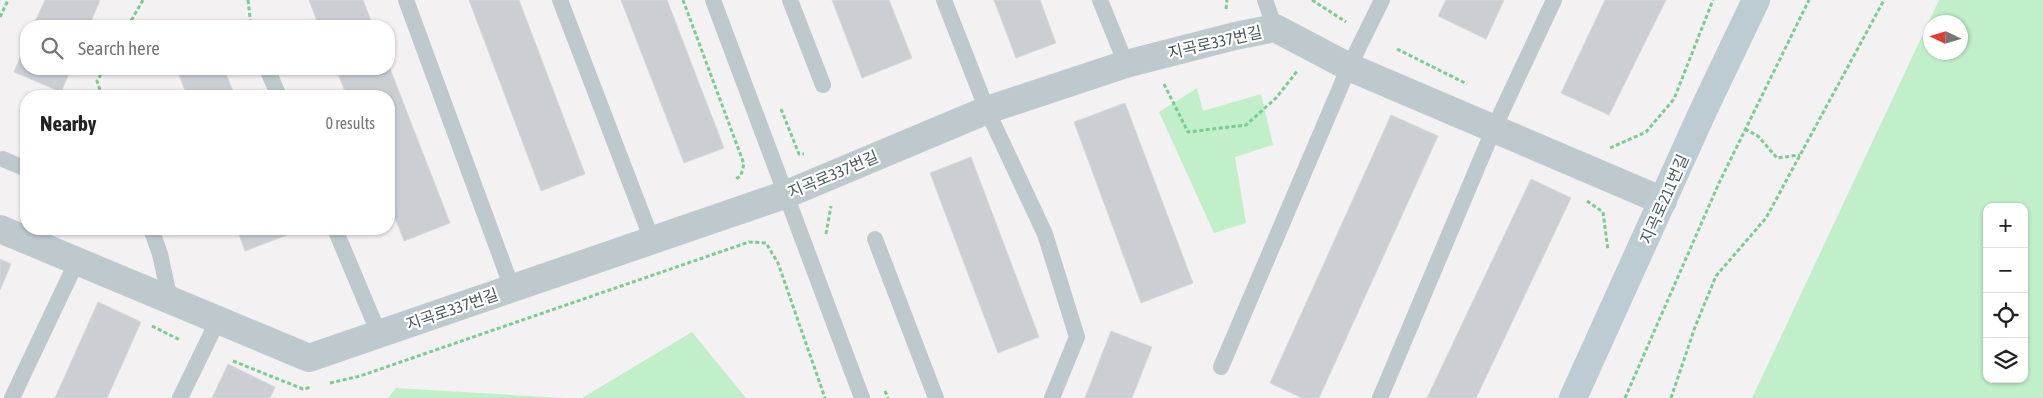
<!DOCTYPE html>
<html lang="en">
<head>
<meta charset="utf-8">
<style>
	body { margin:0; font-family:"Asap Condensed","Noto Sans KR",sans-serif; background:#f2f2f2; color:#222 }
	.controls { position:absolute; right:15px; bottom:15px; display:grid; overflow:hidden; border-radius:10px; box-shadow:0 1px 4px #0004 }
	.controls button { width:45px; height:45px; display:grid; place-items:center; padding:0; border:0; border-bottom:1px solid #e0e0e0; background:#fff; color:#222; font:25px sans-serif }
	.compass { position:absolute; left:1923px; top:15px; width:45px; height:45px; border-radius:50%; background:#fff; box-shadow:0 1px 4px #0004; rotate:274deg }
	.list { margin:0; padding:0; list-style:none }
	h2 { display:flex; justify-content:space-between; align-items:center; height:65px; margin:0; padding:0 20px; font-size:21px }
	h2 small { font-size:16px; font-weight:400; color:#767676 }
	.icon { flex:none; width:28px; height:28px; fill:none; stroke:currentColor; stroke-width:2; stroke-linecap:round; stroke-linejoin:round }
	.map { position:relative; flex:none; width:2043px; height:398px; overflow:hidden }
	.search { position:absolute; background:#fff; box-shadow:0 1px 4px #0004; left:20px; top:20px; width:375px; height:55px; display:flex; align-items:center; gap:12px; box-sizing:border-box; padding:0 18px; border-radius:20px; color:#767676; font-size:19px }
	.panel { position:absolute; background:#fff; box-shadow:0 1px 4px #0004; left:20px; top:90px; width:375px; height:145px; border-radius:20px }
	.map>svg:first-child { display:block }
	.green { fill:#c1efc9; fill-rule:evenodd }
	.building { fill:#cbcfd3; stroke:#d5d9dc }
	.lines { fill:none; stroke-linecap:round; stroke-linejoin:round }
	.path { stroke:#79cd92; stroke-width:3; stroke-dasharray:4 2.5; stroke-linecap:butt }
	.lane { stroke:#bdc9cd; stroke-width:16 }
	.street { stroke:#bdc9cd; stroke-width:28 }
	.secondary { stroke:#bdccd2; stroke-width:28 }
	.labels { text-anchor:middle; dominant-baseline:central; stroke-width:4.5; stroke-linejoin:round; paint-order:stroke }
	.street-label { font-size:16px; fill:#49595f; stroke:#fff }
</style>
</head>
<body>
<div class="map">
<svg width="2043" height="398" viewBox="0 0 2043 398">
	<rect width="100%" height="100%" fill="#f3f1f2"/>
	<path class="green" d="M1939,0h104v398h-291zM1960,22v30h-30v-30zM1987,207h37v172h-37z
		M1197,88l6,23 58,-17 12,51 -38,12 11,66 -32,10 -55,-121z
		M692,332l54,66h-164z
		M396,388l167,10h-175z"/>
	<path class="building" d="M45,0h55l-11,26h-56z
		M309,0h54l10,26h-54z
		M469,0h50l66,174 -44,17z
		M621,0h46l57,148 -40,15z
		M832,0h57l23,58 -50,20z
		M994,0h46l16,43 -40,15z
		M1446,0h58l-18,39 -48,-23z
		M1605,0h61l-57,115 -48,-22z
		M26,43v26h45l-10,23 -47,-20z
		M389,66l61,157 -46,18 -15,-39v-106h-42l-11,-27h53z
		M177,69h47l11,27h-48z
		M1125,103l68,180 -52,20 -67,-181z
		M1391,115l47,21 -119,262h-17l-32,-15z
		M971,157l68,180 -41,16 -68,-180z
		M1531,179l40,19 -95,200h-49z
		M237,229h47l3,6 -42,16z
		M0,259l11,5 -11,26z
		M98,302l43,20 -34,76h-52z
		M1111,331l41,16 -20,51h-47z
		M228,364l47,23 -5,11h-58z"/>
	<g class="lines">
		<path class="path" d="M248,0l3,26
			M683,0l61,164 -3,11 -6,5
			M1312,0l34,22
			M1226,9l1,-9
			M0,17l8,-17
			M128,26l15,-26
			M1397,49l70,35
			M1164,84l24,48 58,-7 30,-27 22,-28
			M102,96l-5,-15 7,-12
			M781,109l18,45h5
			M1745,129l13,7 19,22 23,-3
			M1610,148l36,-16 28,-33 39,-99
			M1587,201l16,11 5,38
			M826,234l5,-28
			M152,326l28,14
			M233,361l70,28 9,-2
			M330,383l30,-7 389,-134 17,1 12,20 47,135
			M885,391l3,7
			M1625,398l94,-215 90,-183
			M1671,398l24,-71 21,-51 50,-58 118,-218"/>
		<path class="lane" d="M406,0l106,288
			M560,0l92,240
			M713,0l149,398
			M790,0l33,85
			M944,0l43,110 58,124 32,103 -25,61
			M1100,0l26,64
			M1265,0l10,28
			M267,69l12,27
			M3,159l23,10
			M151,229l9,25 10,46
			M335,229l44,105
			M875,239l61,159
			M1221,367l128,-300 33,-67
			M12,398l65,-137
			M180,398l38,-78
			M1380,398l114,-270 60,-128"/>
		<path class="street" d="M0,229l309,129 478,-164 200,-84 139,-46 109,-28 40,-8 74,39 314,134"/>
		<path class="secondary" d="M1573,398l130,-287 53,-111"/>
	</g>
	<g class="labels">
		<g class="street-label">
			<text transform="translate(1215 42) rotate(-13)">지곡로337번길</text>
			<text transform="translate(833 174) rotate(-23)">지곡로337번길</text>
			<text transform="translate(1664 199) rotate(-66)">지곡로211번길</text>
			<text transform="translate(452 309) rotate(-19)">지곡로337번길</text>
		</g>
	</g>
</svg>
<div class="controls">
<button>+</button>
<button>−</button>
<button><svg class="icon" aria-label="locate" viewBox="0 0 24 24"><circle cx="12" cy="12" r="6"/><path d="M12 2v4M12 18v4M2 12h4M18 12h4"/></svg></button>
<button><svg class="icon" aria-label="layers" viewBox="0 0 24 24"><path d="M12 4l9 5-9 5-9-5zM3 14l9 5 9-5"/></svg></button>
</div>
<svg class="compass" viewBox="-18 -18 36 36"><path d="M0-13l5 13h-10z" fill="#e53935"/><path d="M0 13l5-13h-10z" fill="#767676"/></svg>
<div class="search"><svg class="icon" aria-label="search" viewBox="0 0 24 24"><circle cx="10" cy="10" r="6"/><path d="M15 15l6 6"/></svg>Search here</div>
<section class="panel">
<h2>Nearby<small>0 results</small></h2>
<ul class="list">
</ul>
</section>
</div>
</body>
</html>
